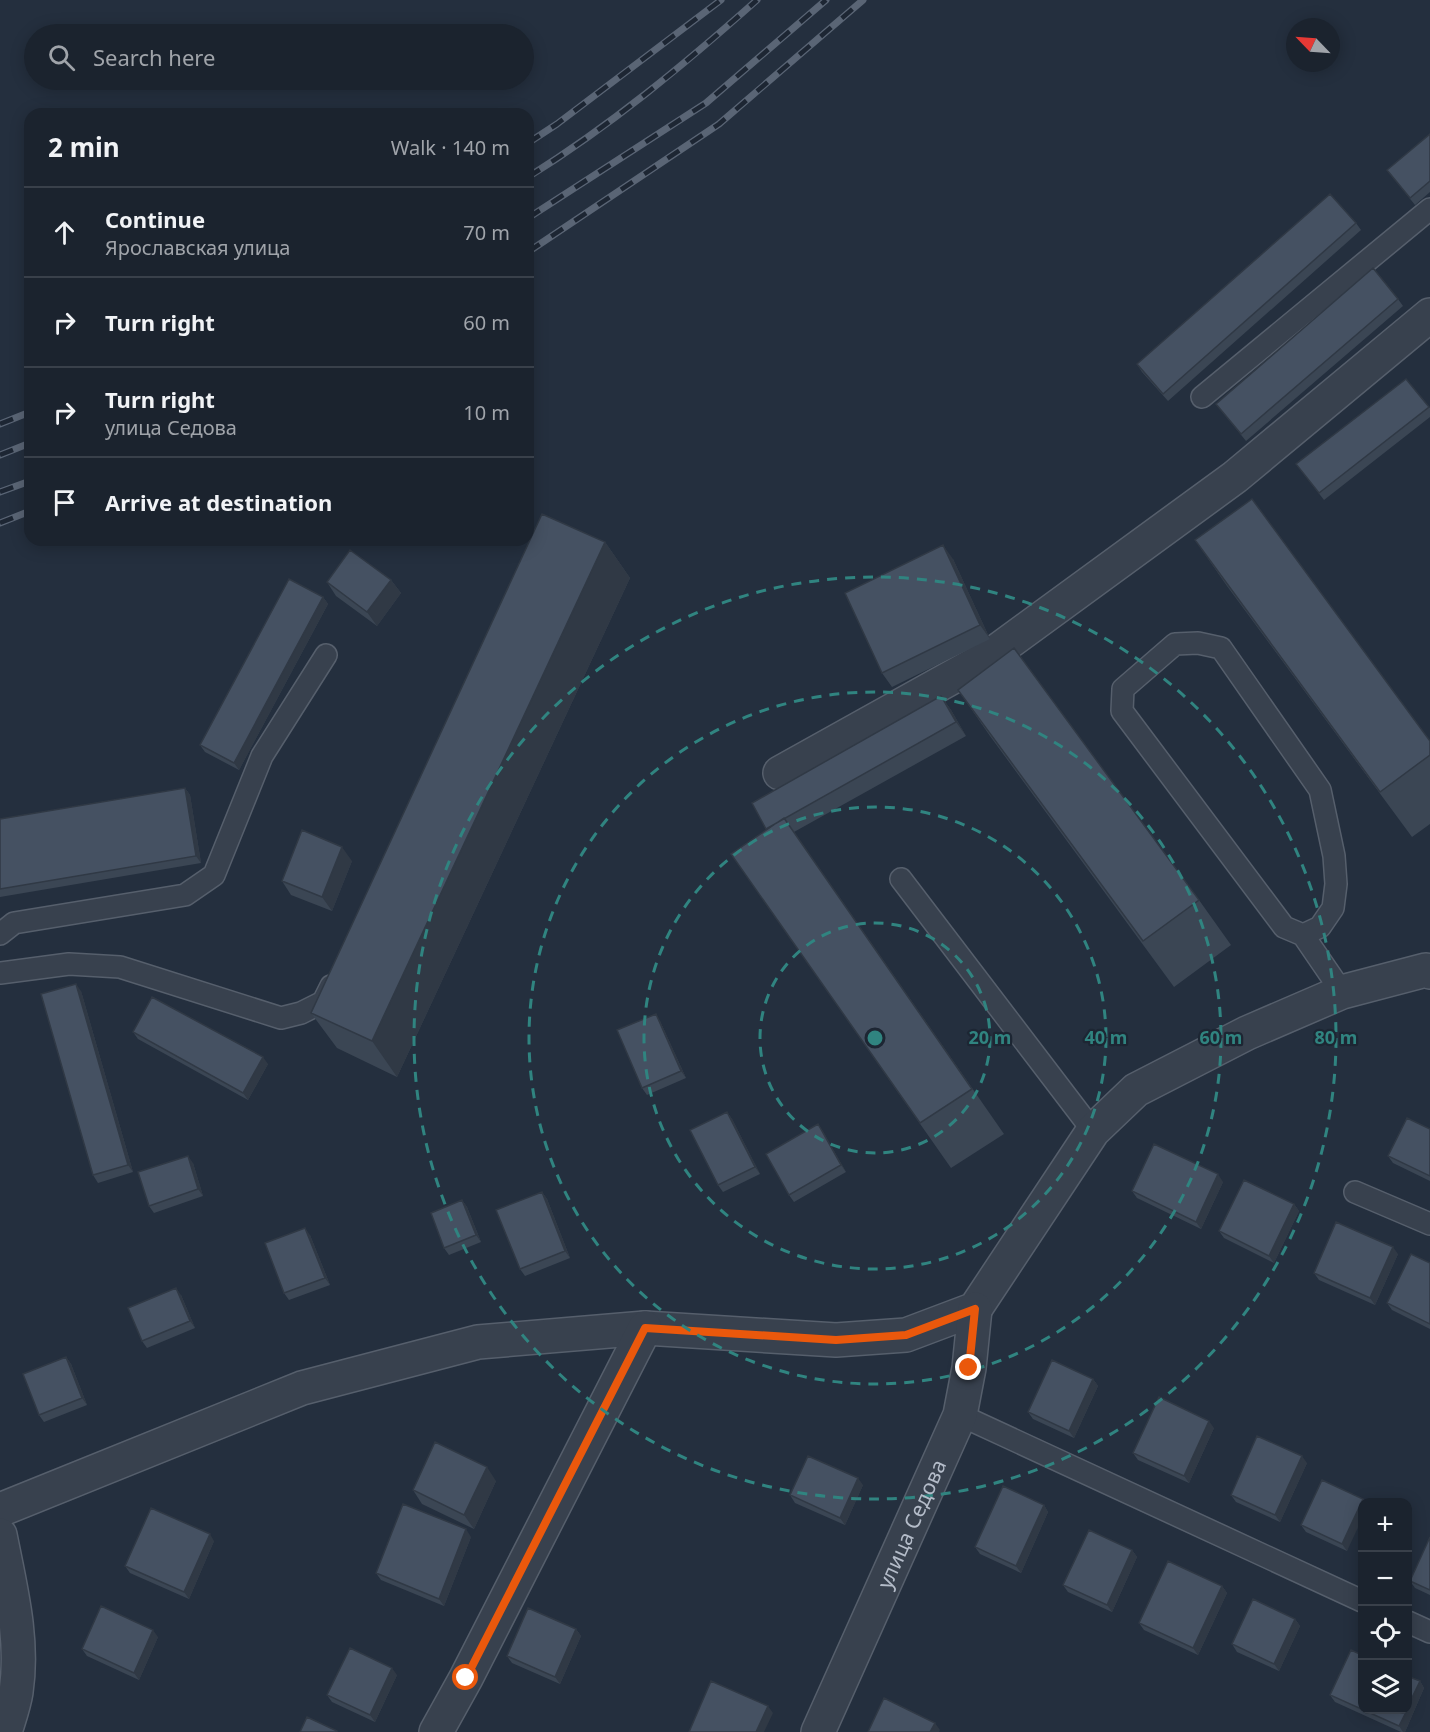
<!DOCTYPE html>
<html lang="en">
<head>
<meta charset="utf-8">
<style>
	body { margin:0; font-family:"Noto Sans",sans-serif; background:#282f3a; color:#f1f3f6 }
	.controls { position:absolute; right:18px; bottom:18px; display:grid; overflow:hidden; border-radius:12px; box-shadow:0 3px 15px #0003 }
	.controls button { width:54px; height:54px; display:grid; place-items:center; padding:0; border:0; border-bottom:2px solid #39404a; background:#1b232e; color:#f1f3f6; font:30px sans-serif }
	.compass { position:absolute; left:1286px; top:18px; width:54px; height:54px; border-radius:50%; background:#1b232e; box-shadow:0 3px 15px #0003; rotate:295deg }
	.stop { position:absolute; width:18px; height:18px; margin:-14px; border:4px solid #ea580c; border-radius:50%; background:#fff }
	.stop.end { background:#ea580c; border-color:#fff; box-shadow:0 2px 6px #0008 }
	.list { margin:0; padding:0; list-style:none }
	h2 { display:flex; justify-content:space-between; align-items:center; height:78px; margin:0; padding:0 24px; font-size:26px }
	h2 small { font-size:20px; font-weight:400; color:#a0a4aa }
	.list li { display:grid; grid-template-columns:39px 1fr auto; gap:18px; align-items:center; box-sizing:border-box; height:90px; padding:0 24px; border-top:2px solid #39404a }
	.list b { display:block; font-size:22px; white-space:nowrap }
	.list p { margin:0; font-size:20px; white-space:nowrap; color:#a0a4aa }
	.list em { font-size:20px; font-style:normal; color:#a0a4aa }
	.icon { flex:none; width:33px; height:33px; fill:none; stroke:currentColor; stroke-width:2; stroke-linecap:round; stroke-linejoin:round }
	.map { position:relative; flex:none; width:1430px; height:1732px; overflow:hidden }
	.search { position:absolute; background:#1b232e; box-shadow:0 3px 15px #0003; left:24px; top:24px; width:510px; height:66px; display:flex; align-items:center; gap:15px; box-sizing:border-box; padding:0 21px; border-radius:33px; color:#a0a4aa; font-size:22px }
	.panel { position:absolute; background:#1b232e; box-shadow:0 3px 15px #0003; left:24px; top:108px; width:510px; height:438px; border-radius:18px }
	.map>svg:first-child { display:block }
	.lines { fill:none; stroke-linecap:round; stroke-linejoin:round }
	.service-casing { stroke:#565f6c; stroke-width:24 }
	.minor-casing { stroke:#565f6c; stroke-width:36 }
	.service { stroke:#38414e; stroke-width:21 }
	.minor { stroke:#38414e; stroke-width:33 }
	.rail-casing { stroke:#5a6575; stroke-width:7 }
	.rail { stroke:#1d2633; stroke-width:4.5; stroke-dasharray:14; stroke-linecap:butt }
	.wall { fill:#3b4654 }
	.shaded-wall { fill:#303945 }
	.building { fill:#455162; stroke:#303945; stroke-width:1.5 }
	.route { stroke:#ea580c; stroke-width:8 }
	.ring { fill:none; stroke:#308480; stroke-width:3; stroke-dasharray:10 8 }
	.labels { text-anchor:middle; dominant-baseline:central; stroke-width:4.5; stroke-linejoin:round; paint-order:stroke }
	.street-label { font-size:21px; fill:#b4bcc9; stroke:#1d2633 }
	.centre { fill:#308480; stroke:#1d2633; stroke-width:3 }
	.ring-label { font-size:18px; text-anchor:middle; font-weight:bold; fill:#308480; stroke:#1d2633; stroke-width:4.5; stroke-linejoin:round; paint-order:stroke }
</style>
</head>
<body>
<div class="map">
<svg width="1430" height="1732" viewBox="0 0 1430 1732">
	<rect width="100%" height="100%" fill="#242f3e"/>
	<g class="lines">
		<defs>
			<path id="service" d="M1202,397l228,-188
				M901,879l192,252
				M0,934l14,-11 171,-28 29,-20 48,-119 64,-101
				M1303,935l17,-8 13,-19 3,-24 -2,-28 -14,-66 -99,-142 -23,-5 -23,1 -52,45 -1,22 162,216 19,8 39,57
				M0,973l69,-9 51,3 161,51 20,-5 22,-11 8,-16
				M1355,1192l75,32
				M960,1415l402,186
				M1408,1622l22,10"/>
			<g id="minor">
				<path d="M780,773l210,-117 245,-179 195,-162"/>
				<path d="M0,1510l302,-122 176,-46 167,-14 191,12 70,-5 69,-26 118,-178 43,-41 111,-57 95,-41 84,-22 4,2"/>
				<path d="M0,1535c10,51 24,104 16,157 -2,13 -7,27 -11,40"/>
				<path d="M436,1732l30,-54 179,-350"/>
				<path id="s1" d="M818,1732l142,-317 9,-47 6,-59"/>
			</g>
		</defs>
		<use href="#service" class="service-casing"/>
		<use href="#minor" class="minor-casing"/>
		<use href="#service" class="service"/>
		<use href="#minor" class="minor"/>
		<defs>
			<path id="rail" d="M528,143l29,-19 164,-124
				M528,177c82,-51 157,-113 229,-177
				M528,218l178,-115 120,-103
				M528,252l191,-128 144,-124
				M0,424l30,-12
				M0,455l30,-12
				M0,492l30,-11
				M0,523l30,-12"/>
		</defs>
		<use href="#rail" class="rail-casing"/>
		<use href="#rail" class="rail"/>
	</g>
	<path class="wall" d="M1430,134v58l-15,13 -28,-35z
		M1356,223l5,7 -193,171 -26,-29 -5,-8z
		M1398,299l5,7 -157,135 -30,-37z
		M1406,379l24,29v9l-106,83 -28,-36z
		M1195,540l235,201v83l-18,13 -185,-251z
		M605,542l25,36 -233,499 -60,-29 -26,-35z
		M953,559l37,80 -98,48 -10,-14z
		M391,580l10,13 -24,33 -41,-30 -9,-14z
		M323,597l5,7 -89,166 -34,-18 -5,-7z
		M958,690l241,210 32,45 -57,42 -184,-251z
		M941,696l10,14 15,26 -172,96 210,302 -53,34 -220,-314 36,-24 -15,-27z
		M185,788l5,7 11,68 -201,34v-78z
		M352,861l-20,50 -41,-16 -9,-14z
		M81,991l52,181 -35,11 -5,-8z
		M660,1021l26,57 -39,17 -5,-7z
		M133,1032l135,32 -20,36 -110,-61z
		M727,1112l5,7 28,55 -37,18 -5,-7z
		M818,1124l28,48 -52,30 -5,-7z
		M1430,1129v52l-37,-18 -5,-7z
		M193,1163l10,33 -49,17 -5,-7z
		M1223,1182l-22,47 -64,-31 -5,-7z
		M542,1192l5,7 23,59 -45,18 -5,-7z
		M462,1200l5,7 14,35 -32,13 -5,-7z
		M1294,1204l5,7 -25,52 -50,-25 -5,-7z
		M310,1235l20,50 -41,15 -5,-7z
		M1398,1254l-23,51 -56,-25 -5,-7z
		M1430,1263v66l-38,-19 -5,-7z
		M181,1295l14,33 -48,20 -5,-7z
		M66,1357l5,7 16,41 -43,17 -5,-7z
		M1093,1379l5,7 -24,52 -41,-19 -5,-7z
		M1214,1428l-25,55 -51,-23 -5,-7z
		M1307,1463l-27,59 -44,-20 -5,-7z
		M496,1481l-22,48 -52,-25 -9,-14z
		M863,1485l-18,40 -50,-22 -5,-8z
		M1363,1499l3,4h-4l-15,48 -41,-19 -5,-7z
		M1044,1505l4,7 -27,61 -41,-19 -5,-7z
		M471,1537l-27,69 -63,-26 -5,-7z
		M1430,1537v58l-15,-7 -5,-7z
		M214,1541l-25,58 -59,-26 -5,-7z
		M1132,1550l5,7 -25,55 -44,-20 -5,-7z
		M1222,1586l5,7 -29,62 -54,-25 -5,-7z
		M1295,1619l5,7 -21,45 -42,-19 -5,-8z
		M576,1629l5,7 -21,48 -48,-21 -5,-7z
		M158,1637l-19,43 -52,-24 -5,-7z
		M397,1675l-22,47 -43,-20 -5,-7z
		M1420,1681l4,7 -19,44h-4l-66,-30 -5,-7z"/>
	<path class="shaded-wall" d="M605,542l25,36 -233,499 -25,-36z
		M943,545l10,14 37,80 -10,-14z
		M391,580l10,13 -24,33 -10,-14z
		M323,597l5,7 -89,166 -5,-7z
		M941,696l10,14 15,26 -10,-14z
		M185,788l5,7 11,68 -5,-7z
		M342,847l10,14 -20,50 -10,-14z
		M76,984l5,7 52,181 -5,-7z
		M656,1014l4,7 26,57 -5,-7z
		M263,1057l5,7 -20,36 -5,-7z
		M727,1112l5,7 28,55 -5,-7z
		M818,1124l5,7 23,41 -5,-7z
		M188,1156l5,7 10,33 -5,-7z
		M1218,1174l5,8 -22,47 -5,-7z
		M542,1192l5,7 23,59 -5,-7z
		M462,1200l5,7 14,35 -5,-7z
		M1294,1204l5,7 -25,52 -5,-7z
		M305,1228l5,7 20,50 -5,-7z
		M1393,1247l5,7 -23,51 -5,-7z
		M176,1288l5,7 14,33 -5,-7z
		M66,1357l5,7 16,41 -5,-7z
		M1093,1379l5,7 -24,52 -5,-7z
		M1209,1421l5,7 -25,55 -5,-7z
		M1302,1456l5,7 -27,59 -5,-7z
		M487,1467l9,14 -22,48 -10,-14z
		M858,1478l5,7 -18,40 -5,-7z
		M1363,1499l3,4h-4v16l-15,32 -5,-7z
		M1044,1505l4,7 -27,61 -5,-7z
		M466,1529l5,8 -27,69 -5,-7z
		M210,1534l4,7 -25,58 -5,-7z
		M1132,1550l5,7 -25,55 -5,-7z
		M1222,1586l5,7 -29,62 -5,-7z
		M1295,1619l5,7 -21,45 -5,-7z
		M576,1629l5,7 -21,48 -5,-7z
		M153,1630l5,7 -19,43 -5,-7z
		M392,1668l5,7 -22,47 -5,-7z
		M1420,1681l4,7 -19,44h-2l-4,-6z
		M768,1706l5,7 -9,19h-8z
		M935,1723l5,7 -1,2h-9z"/>
	<path class="building" d="M1430,134v47l-20,17 -23,-28z
		M1330,194l26,29 -193,171 -26,-30z
		M1373,268l25,31 -157,135 -25,-30z
		M1406,379l23,28 -110,86 -23,-29z
		M1252,499l178,242v14l-50,37 -185,-252z
		M542,514l63,28 -233,499 -61,-28z
		M943,545l37,80 -98,48 -37,-80z
		M350,550l41,30 -24,32 -40,-30z
		M289,579l34,18 -89,166 -34,-18z
		M1014,648l185,252 -56,41 -185,-251z
		M941,696l15,26 -190,107 -14,-26z
		M185,788l11,68 -196,33v-70z
		M784,818l188,271 -52,34 -189,-269z
		M302,830l40,17 -20,50 -40,-16z
		M76,984l52,181 -35,10 -52,-181z
		M152,997l111,60 -20,36 -110,-61z
		M656,1014l25,57 -39,17 -25,-58z
		M727,1112l28,55 -37,18 -28,-55z
		M1407,1118l23,11v47l-42,-20z
		M818,1124l23,41 -52,30 -23,-41z
		M1154,1144l64,30 -22,48 -64,-31z
		M188,1156l10,33 -49,17 -11,-34z
		M1244,1180l50,24 -25,52 -50,-25z
		M542,1192l23,59 -45,18 -24,-59z
		M462,1200l14,35 -32,13 -13,-35z
		M1336,1222l57,25 -23,51 -56,-25z
		M305,1228l20,50 -41,15 -19,-50z
		M1411,1254l19,9v61l-43,-21z
		M176,1288l14,33 -48,20 -14,-33z
		M66,1357l16,41 -43,17 -16,-41z
		M1052,1360l41,19 -24,52 -41,-19z
		M1159,1397l50,24 -25,55 -51,-23z
		M1257,1436l45,20 -27,59 -44,-20z
		M435,1442l52,25 -23,48 -51,-25z
		M808,1456l50,22 -18,40 -50,-23z
		M1322,1480l41,19 -21,45 -41,-19z
		M1003,1486l41,19 -28,61 -41,-19z
		M403,1504l63,25 -27,70 -63,-26z
		M151,1508l59,26 -26,58 -59,-26z
		M1089,1530l43,20 -25,55 -44,-20z
		M1430,1537v53l-20,-9z
		M1168,1561l54,25 -29,62 -54,-25z
		M1253,1599l42,20 -21,45 -42,-20z
		M101,1606l52,24 -19,43 -52,-24z
		M528,1608l48,21 -21,48 -48,-21z
		M350,1648l42,20 -22,47 -43,-20z
		M1351,1650l11,5v55h45l-8,16 -69,-31z
		M1407,1676l13,5 -13,27z
		M711,1681l57,25 -12,26h-67z
		M884,1698l51,25 -5,9h-62z
		M307,1717l30,14v1h-37z"/>
	<g class="lines">
		<path class="route" d="M466,1678l179,-350 191,12 70,-5 69,-26 -6,59"/>
	</g>
	<g class="ring">
		<circle cx="875" cy="1038" r="115"/>
		<circle cx="875" cy="1038" r="231"/>
		<circle cx="875" cy="1038" r="346"/>
		<circle cx="875" cy="1038" r="461"/>
	</g>
	<g class="labels">
		<g class="street-label">
			<text stroke="none"><textPath href="#s1" startOffset="228">улица Седова</textPath></text>
		</g>
	</g>
	<circle cx="875" cy="1038" r="9" class="centre"/>
	<g class="ring-label">
		<text x="990" y="1044">20 m</text>
		<text x="1106" y="1044">40 m</text>
		<text x="1221" y="1044">60 m</text>
		<text x="1336" y="1044">80 m</text>
	</g>
</svg>
<div class="controls">
<button>+</button>
<button>−</button>
<button><svg class="icon" aria-label="locate" viewBox="0 0 24 24"><circle cx="12" cy="12" r="6"/><path d="M12 2v4M12 18v4M2 12h4M18 12h4"/></svg></button>
<button><svg class="icon" aria-label="layers" viewBox="0 0 24 24"><path d="M12 4l9 5-9 5-9-5zM3 14l9 5 9-5"/></svg></button>
</div>
<svg class="compass" viewBox="-18 -18 36 36"><path d="M0-13l5 13h-10z" fill="#e53935"/><path d="M0 13l5-13h-10z" fill="#a0a4aa"/></svg>
<div class="stop" style="left:466px;top:1678px"></div>
<div class="stop end" style="left:969px;top:1368px"></div>
<div class="search"><svg class="icon" aria-label="search" viewBox="0 0 24 24"><circle cx="10" cy="10" r="6"/><path d="M15 15l6 6"/></svg>Search here</div>
<section class="panel">
<h2>2 min<small>Walk · 140 m</small></h2>
<ul class="list">
<li><svg class="icon" aria-label="ahead" viewBox="0 0 24 24"><path d="M12 20V5M6 11l6-6 6 6"/></svg><div><b>Continue</b><p>Ярославская улица</p></div><em>70 m</em></li>
<li><svg class="icon" aria-label="right" viewBox="0 0 24 24"><path d="M7 20v-9h11M14 6l5 5-5 5"/></svg><div><b>Turn right</b></div><em>60 m</em></li>
<li><svg class="icon" aria-label="right" viewBox="0 0 24 24"><path d="M7 20v-9h11M14 6l5 5-5 5"/></svg><div><b>Turn right</b><p>улица Седова</p></div><em>10 m</em></li>
<li><svg class="icon" aria-label="arrive" viewBox="0 0 24 24"><path d="M6 21V4h12l-3 4 3 4H6"/></svg><div><b>Arrive at destination</b></div></li>
</ul>
</section>
</div>
</body>
</html>
